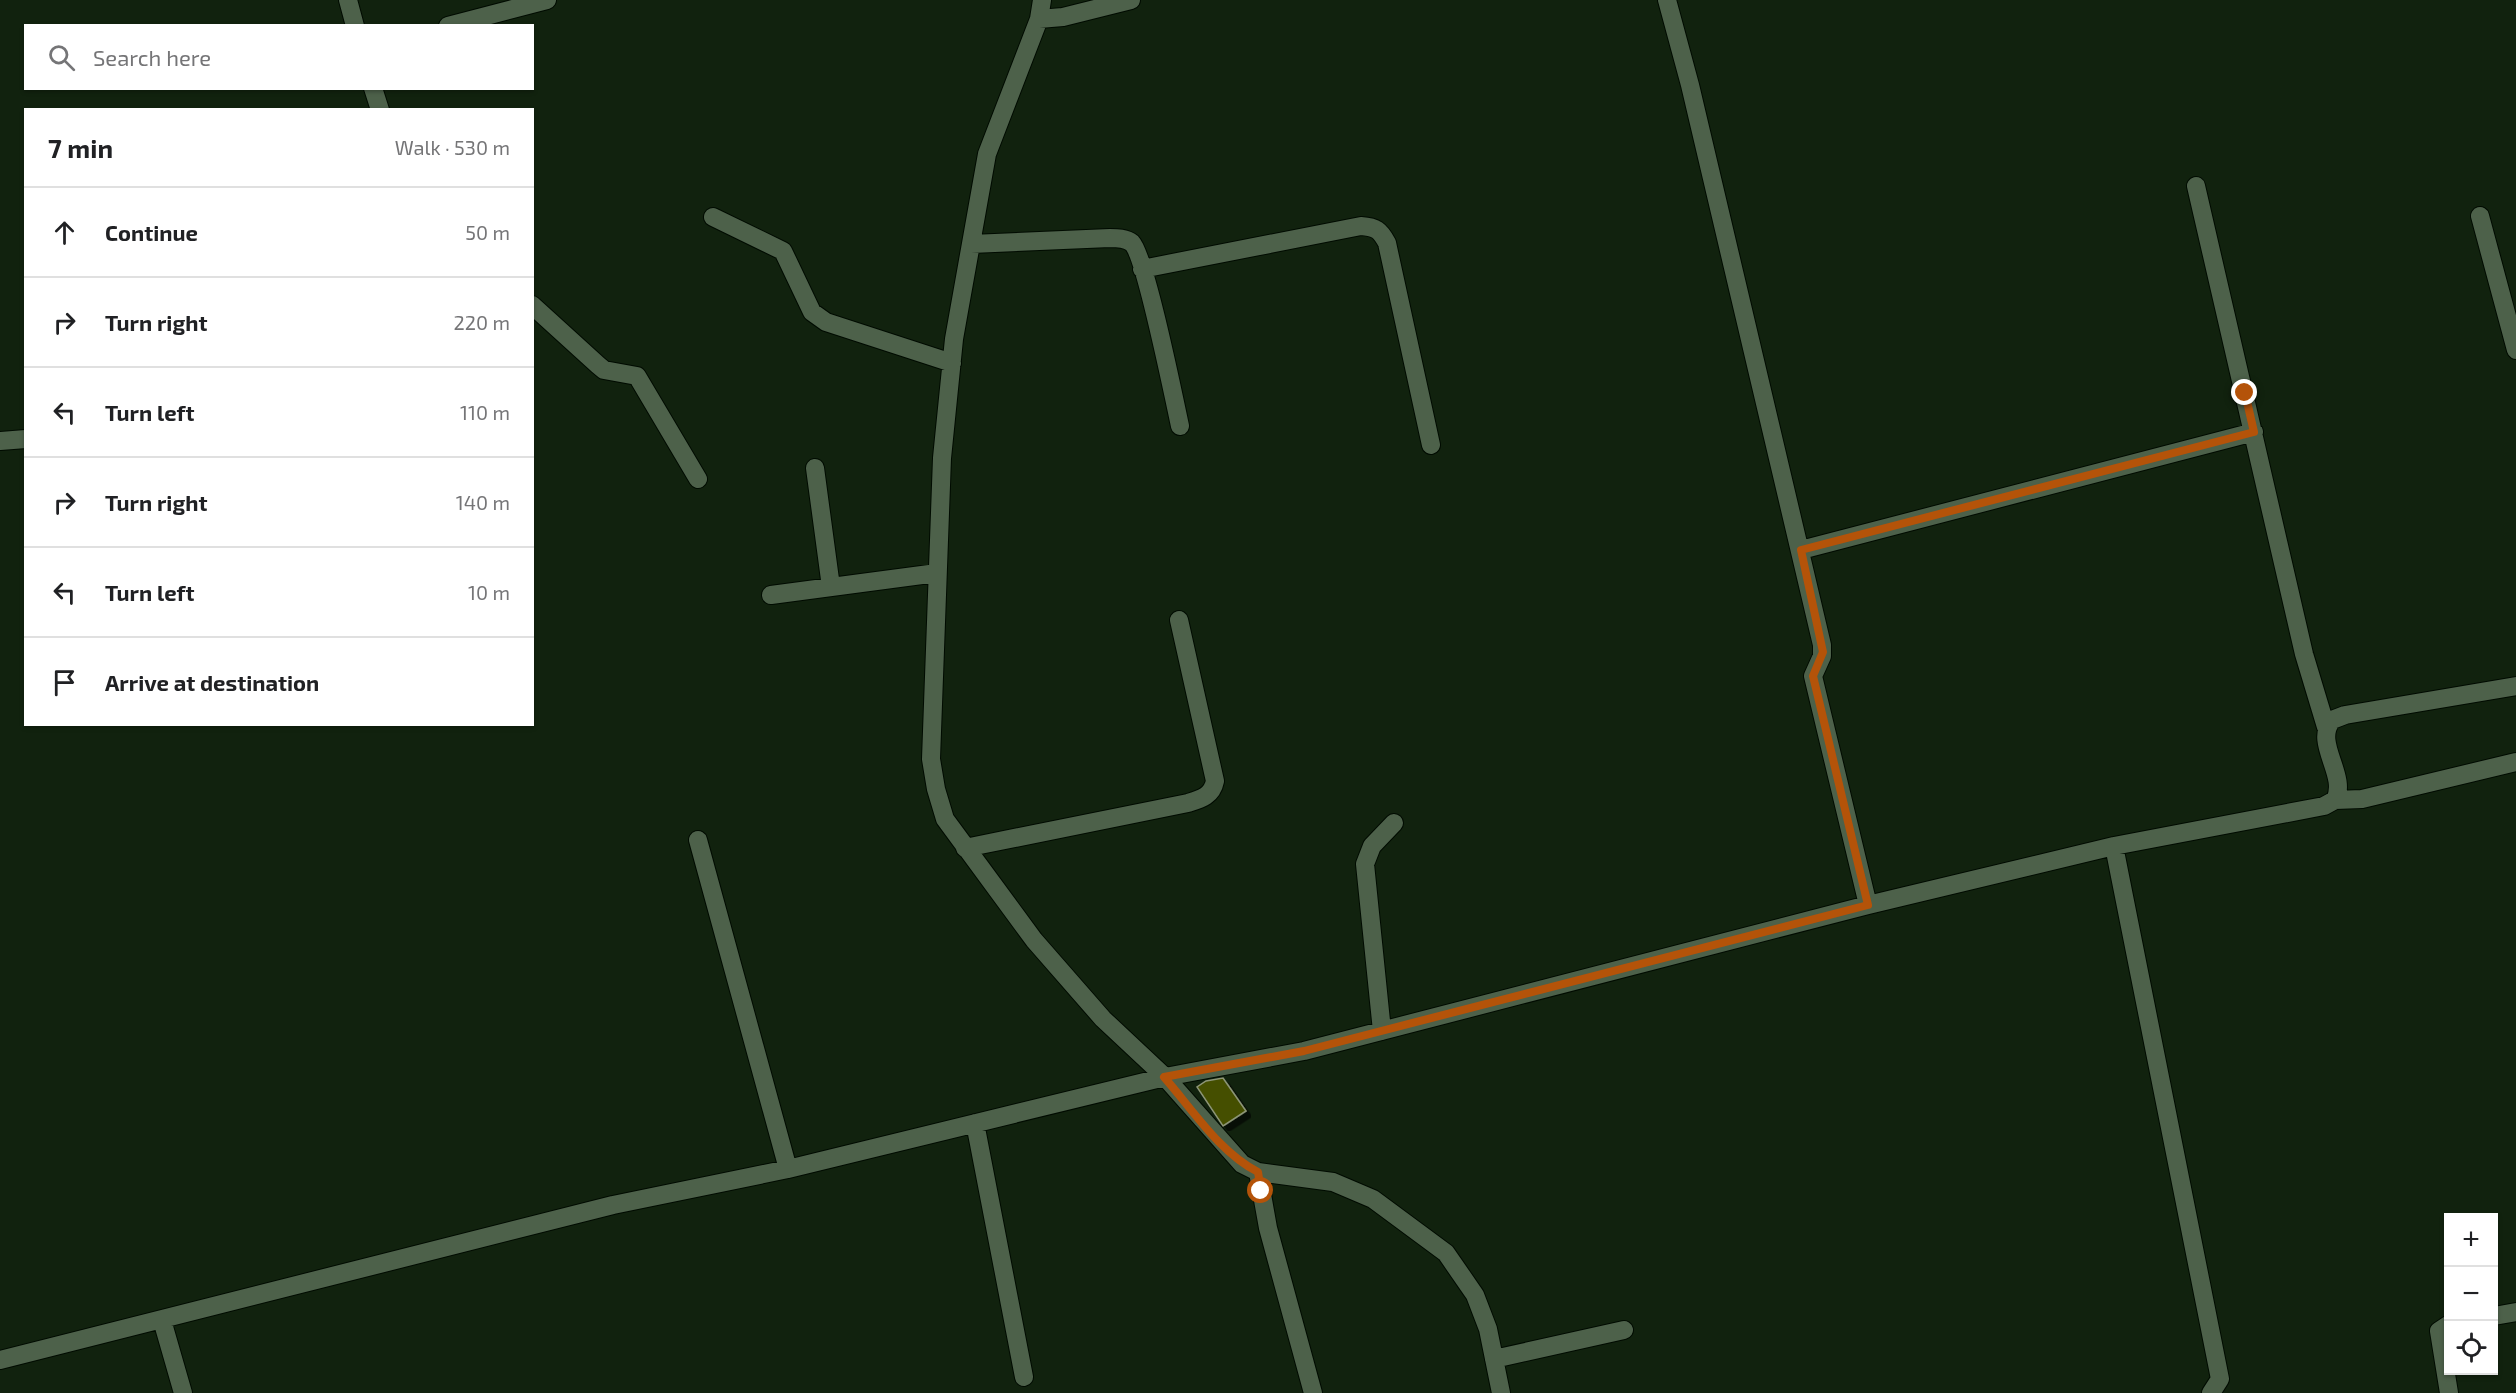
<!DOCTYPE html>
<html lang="en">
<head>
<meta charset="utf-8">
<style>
	body { margin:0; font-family:"Exo 2",sans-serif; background:#f2f2f2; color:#202124 }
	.controls { position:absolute; right:18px; bottom:18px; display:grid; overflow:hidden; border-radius:0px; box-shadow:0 2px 4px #0004 }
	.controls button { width:54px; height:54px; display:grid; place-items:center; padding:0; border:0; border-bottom:2px solid #e0e0e0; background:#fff; color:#202124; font:30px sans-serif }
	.stop { position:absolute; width:18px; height:18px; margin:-14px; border:4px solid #b45309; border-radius:50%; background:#fff }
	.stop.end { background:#b45309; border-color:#fff; box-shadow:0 2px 6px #0008 }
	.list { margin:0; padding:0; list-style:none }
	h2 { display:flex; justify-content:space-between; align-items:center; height:78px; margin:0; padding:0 24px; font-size:26px }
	h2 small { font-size:20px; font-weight:400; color:#757577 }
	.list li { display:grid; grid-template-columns:39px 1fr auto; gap:18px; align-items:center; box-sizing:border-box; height:90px; padding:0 24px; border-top:2px solid #e0e0e0 }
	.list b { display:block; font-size:22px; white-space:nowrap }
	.list em { font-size:20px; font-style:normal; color:#757577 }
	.icon { flex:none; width:33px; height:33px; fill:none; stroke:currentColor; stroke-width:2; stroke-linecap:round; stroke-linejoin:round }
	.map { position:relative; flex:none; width:2516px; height:1393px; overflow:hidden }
	.search { position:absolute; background:#fff; box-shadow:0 2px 4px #0004; left:24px; top:24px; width:510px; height:66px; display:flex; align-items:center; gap:15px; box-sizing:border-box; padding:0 21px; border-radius:0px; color:#757577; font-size:22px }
	.panel { position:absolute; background:#fff; box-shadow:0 2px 4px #0004; left:24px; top:108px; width:510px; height:618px; border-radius:0px }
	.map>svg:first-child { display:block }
	.building { fill:#445001; stroke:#8d9577; stroke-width:1.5; filter:url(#shadow) }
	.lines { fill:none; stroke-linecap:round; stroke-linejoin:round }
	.minor-casing { stroke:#000b00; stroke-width:20 }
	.minor { stroke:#4d614a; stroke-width:18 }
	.route { stroke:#b45309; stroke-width:8 }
</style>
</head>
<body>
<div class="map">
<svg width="2516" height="1393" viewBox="0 0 2516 1393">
	<defs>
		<filter id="shadow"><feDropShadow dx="5.5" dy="5.5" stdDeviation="0" flood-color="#0009"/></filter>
	</defs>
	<rect width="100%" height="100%" fill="#11220e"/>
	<path class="building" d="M1223,1078l23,33 -23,15 -26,-39 9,-6z"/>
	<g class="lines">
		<defs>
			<path id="minor" d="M348,0l7,26
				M1042,0l-3,19 -52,135 -33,185 -12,119 -11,301 5,30 9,30 89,121 69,79 62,58 77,87 16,8 75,10 40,17 73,54 29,42 13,34 13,64
				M1667,0l23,85 132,560v11l-9,20 55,229
				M1039,19l24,-2 68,-17
				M448,26l99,-26
				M373,88l7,22
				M2196,186l108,468 22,73
				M2480,216l36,134
				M713,217l70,34 29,61 14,10 126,41
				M971,244l139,-6c7,0 16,0 22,5 13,13 42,155 48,183
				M1142,269l219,-43c15,1 19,4 26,17l44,202
				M532,305l66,60 6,5 33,6 61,103
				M0,441l26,-2
				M815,468l16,119
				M1801,550l453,-118
				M771,595l166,-22
				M2335,800l27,-1 154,-37
				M698,840l90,329
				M2114,846l106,533 -9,14
				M965,848l223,-45c13,-4 24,-7 27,-22l-36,-161
				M1382,1031l-17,-167 7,-18 22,-23
				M975,1123l49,254
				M1258,1172l10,56 45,165
				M2494,1316l22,-4
				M162,1320l21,73
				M2448,1325l-9,6 10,62
				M1494,1359l130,-29
				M0,1360l613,-155 175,-36 377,-92 139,-26 564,-146 246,-59 210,-40 11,-6c13,-25 -22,-57 -3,-80l13,-5 171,-29"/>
		</defs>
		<use href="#minor" class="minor-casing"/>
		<use href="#minor" class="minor"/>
	</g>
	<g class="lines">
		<path class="route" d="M1261,1191l-3,-19c-39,-20 -65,-62 -94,-95l140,-26 564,-146 -55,-229 10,-24 -22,-102 453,-118 -9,-39"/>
	</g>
</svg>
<div class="controls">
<button>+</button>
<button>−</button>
<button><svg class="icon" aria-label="locate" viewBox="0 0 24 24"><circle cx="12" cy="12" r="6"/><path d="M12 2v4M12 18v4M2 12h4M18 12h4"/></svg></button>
</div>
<div class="stop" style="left:1261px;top:1191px"></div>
<div class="stop end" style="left:2245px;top:393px"></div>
<div class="search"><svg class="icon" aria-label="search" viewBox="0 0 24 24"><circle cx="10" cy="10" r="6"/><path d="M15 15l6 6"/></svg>Search here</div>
<section class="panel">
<h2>7 min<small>Walk · 530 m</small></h2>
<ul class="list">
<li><svg class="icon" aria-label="ahead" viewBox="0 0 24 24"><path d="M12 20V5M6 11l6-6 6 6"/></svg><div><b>Continue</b></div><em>50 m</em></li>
<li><svg class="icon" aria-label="right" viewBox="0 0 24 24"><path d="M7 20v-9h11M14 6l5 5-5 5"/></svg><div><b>Turn right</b></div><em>220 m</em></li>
<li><svg class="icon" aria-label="left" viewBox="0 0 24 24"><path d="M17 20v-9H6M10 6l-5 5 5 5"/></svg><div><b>Turn left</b></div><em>110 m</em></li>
<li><svg class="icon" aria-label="right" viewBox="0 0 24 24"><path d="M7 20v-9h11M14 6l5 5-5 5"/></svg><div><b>Turn right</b></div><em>140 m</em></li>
<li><svg class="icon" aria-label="left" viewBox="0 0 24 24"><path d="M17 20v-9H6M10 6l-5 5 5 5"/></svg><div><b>Turn left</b></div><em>10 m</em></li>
<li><svg class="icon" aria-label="arrive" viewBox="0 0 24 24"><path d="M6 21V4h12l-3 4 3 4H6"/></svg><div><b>Arrive at destination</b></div></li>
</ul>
</section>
</div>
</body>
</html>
